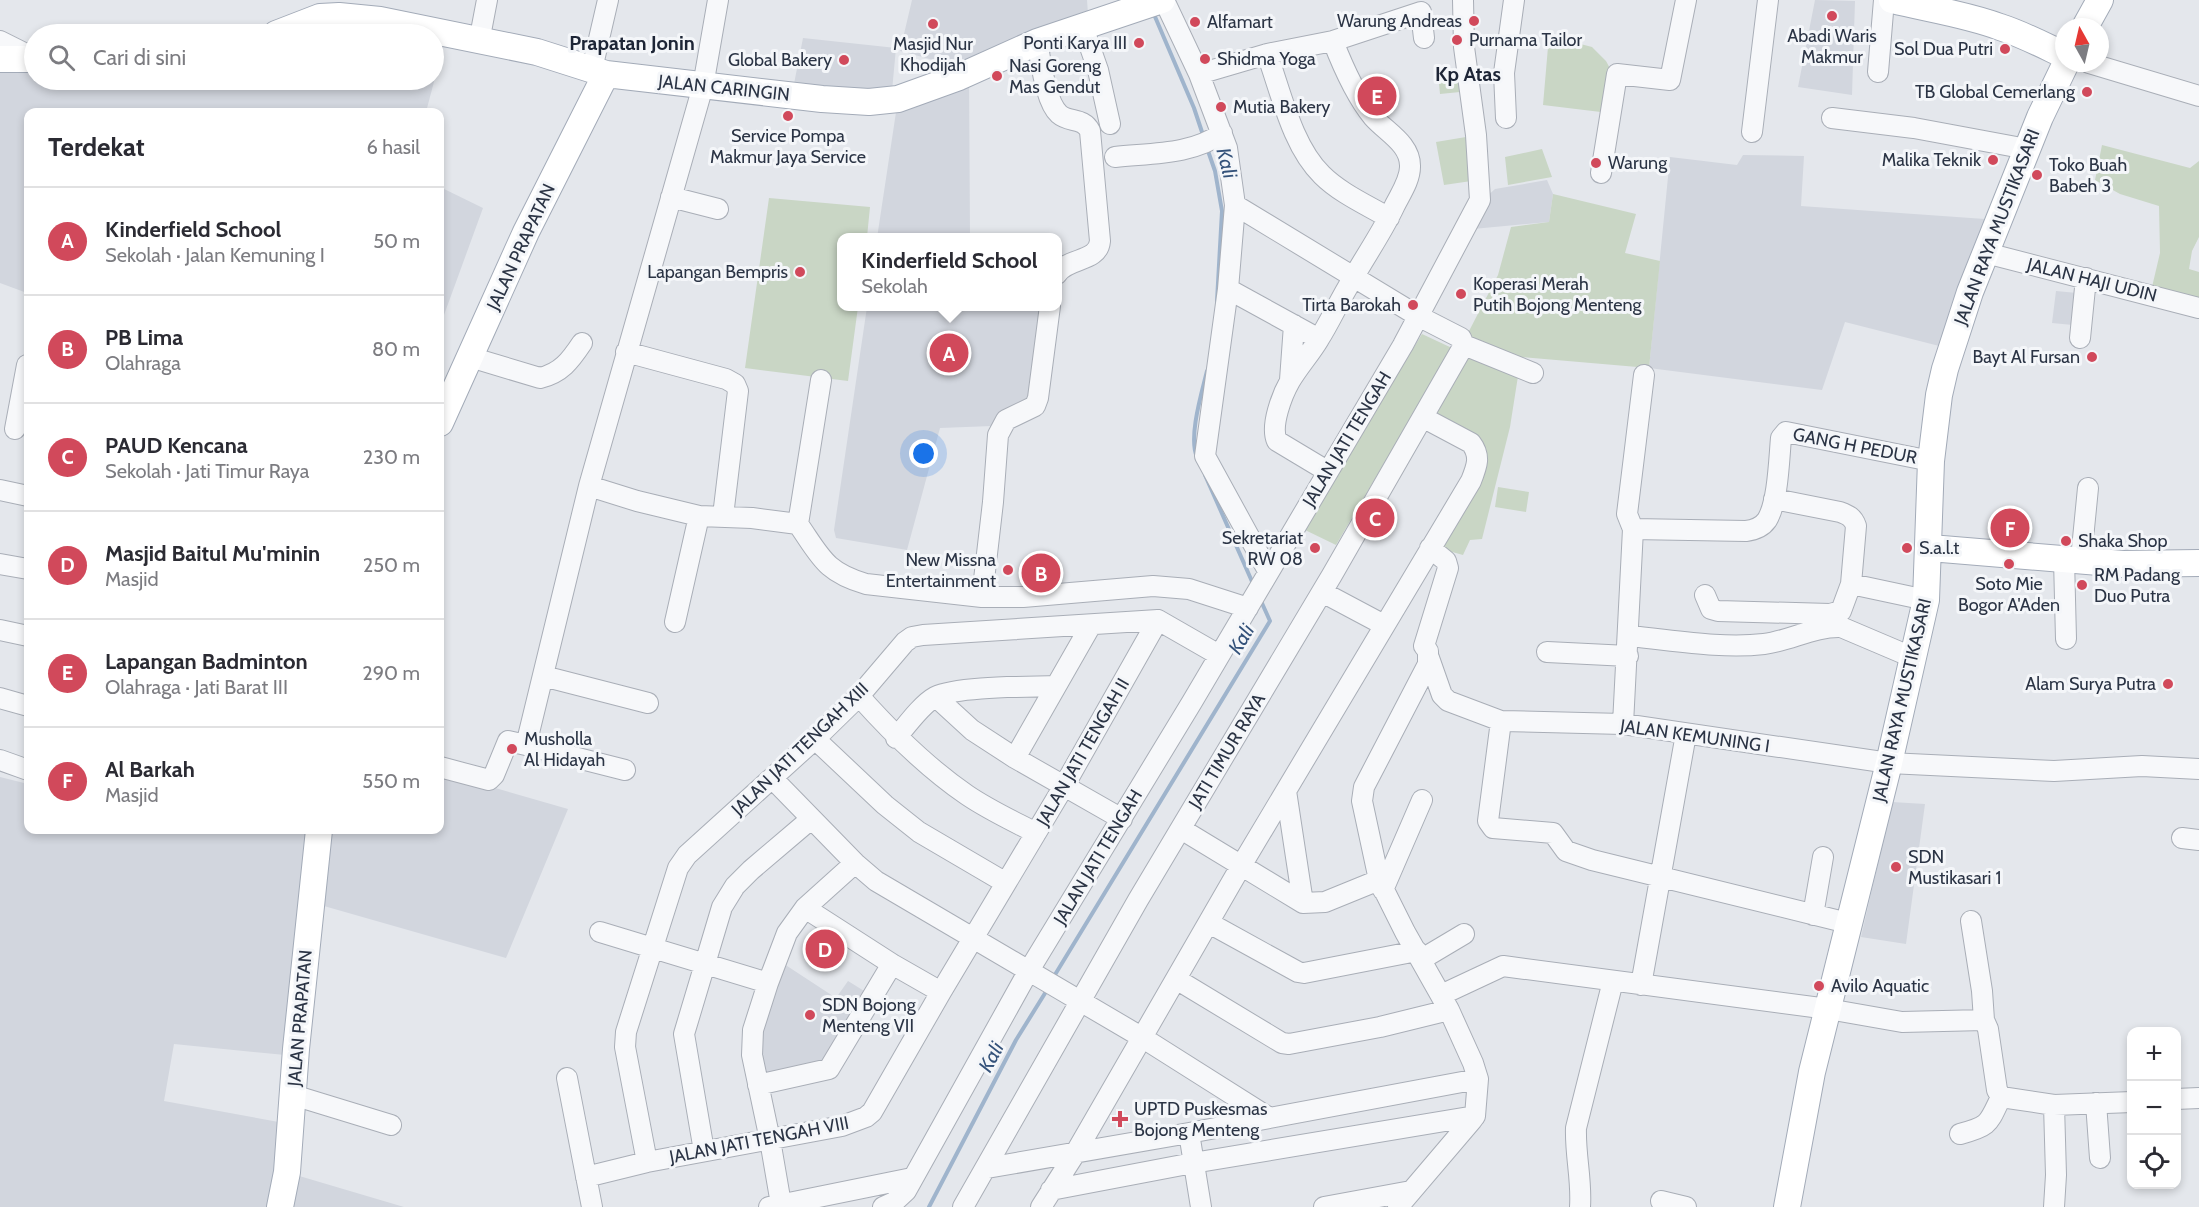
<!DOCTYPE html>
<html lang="id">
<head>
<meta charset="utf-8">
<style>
	body { margin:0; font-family:Cabin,sans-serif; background:#f7f7f7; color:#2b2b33 }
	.controls { position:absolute; right:18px; bottom:18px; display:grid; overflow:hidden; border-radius:12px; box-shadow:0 3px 9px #0003 }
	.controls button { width:54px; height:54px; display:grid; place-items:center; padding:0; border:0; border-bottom:2px solid #e1e1e2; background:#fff; color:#2b2b33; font:30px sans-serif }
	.compass { position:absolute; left:2055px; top:18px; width:54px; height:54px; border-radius:50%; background:#fff; box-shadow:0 3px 9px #0003; rotate:352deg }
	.you { position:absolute; left:924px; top:454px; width:21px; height:21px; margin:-15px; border:4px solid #fff; border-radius:50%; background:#1a73e8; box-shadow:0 0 0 9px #1a73e833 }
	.badge { display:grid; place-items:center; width:39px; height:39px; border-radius:50%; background:#d1495b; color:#fff; font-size:20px; font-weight:700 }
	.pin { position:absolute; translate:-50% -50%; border:3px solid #fff; box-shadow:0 2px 6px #0006 }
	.popup { position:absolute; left:837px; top:233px; width:225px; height:78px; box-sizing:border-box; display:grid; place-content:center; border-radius:12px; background:#fff; filter:drop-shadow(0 2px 4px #0005); font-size:20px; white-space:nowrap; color:#7c7c81 }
	.popup b { font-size:22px; color:#2b2b33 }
	.popup::after { content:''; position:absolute; left:50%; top:100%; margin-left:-12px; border:12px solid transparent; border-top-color:#fff }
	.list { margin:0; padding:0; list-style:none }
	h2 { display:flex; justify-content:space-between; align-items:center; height:78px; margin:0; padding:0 24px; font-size:26px }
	h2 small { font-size:20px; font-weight:400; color:#7c7c81 }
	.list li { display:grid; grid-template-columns:39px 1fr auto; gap:18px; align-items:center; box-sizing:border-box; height:108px; padding:0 24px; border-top:2px solid #e1e1e2 }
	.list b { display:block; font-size:22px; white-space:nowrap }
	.list p { margin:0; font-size:20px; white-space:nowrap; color:#7c7c81 }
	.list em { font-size:20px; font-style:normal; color:#7c7c81 }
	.icon { flex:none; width:33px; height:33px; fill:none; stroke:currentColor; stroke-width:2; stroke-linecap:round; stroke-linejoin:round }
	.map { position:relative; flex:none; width:2199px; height:1207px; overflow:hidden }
	.search { position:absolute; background:#fff; box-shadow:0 3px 9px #0003; left:24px; top:24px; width:420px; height:66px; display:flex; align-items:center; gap:15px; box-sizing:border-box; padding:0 21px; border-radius:33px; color:#7c7c81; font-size:22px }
	.panel { position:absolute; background:#fff; box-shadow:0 3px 9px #0003; left:24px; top:108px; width:420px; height:726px; border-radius:12px }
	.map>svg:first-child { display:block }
	.built { fill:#d2d6de }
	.green { fill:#c9d6c5 }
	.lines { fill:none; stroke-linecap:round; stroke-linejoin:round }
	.stream { stroke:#9fb4cc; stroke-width:4 }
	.minor-casing { stroke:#a9aeb7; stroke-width:22 }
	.major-casing { stroke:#a3abb8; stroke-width:28 }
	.minor { stroke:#f7f8fa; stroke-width:20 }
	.major { stroke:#fff; stroke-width:26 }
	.poi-dot { fill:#d1495b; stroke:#f4f6f9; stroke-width:2 }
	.labels { text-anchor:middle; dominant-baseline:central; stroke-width:6; stroke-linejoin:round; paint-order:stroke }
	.poi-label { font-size:18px; fill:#2b3445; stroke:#f4f6f9; text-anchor:start }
	.street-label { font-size:18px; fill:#2b3445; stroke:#f4f6f9 }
	.neighbourhood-label { font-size:20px; font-weight:bold; fill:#1d2536; stroke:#f4f6f9 }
	.water-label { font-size:20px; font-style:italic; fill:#34527a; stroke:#f4f6f9 }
</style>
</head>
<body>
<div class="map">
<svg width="2199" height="1207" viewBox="0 0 2199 1207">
	<rect width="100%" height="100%" fill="#e4e7ec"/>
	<path class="built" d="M912,0h175l1,14 -136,51 -52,-14z
		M1815,0l40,1 -3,94 -54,-8z
		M305,20l143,9 -22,83h-398l-1,181 -27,-10v-225l34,1v21h400v-46h-158z
		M803,38l93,10 -4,43 -99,-2z
		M969,73l1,164 -93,1 21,-139z
		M1743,155l61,1 -3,50 198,14 -48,129 -106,-27 -23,68 -173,-22 21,-211 67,8z
		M1547,180l6,14 -4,28 -76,7 11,-30 11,-10z
		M440,187l43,21 -39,107 -4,-2z
		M2056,291l21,2 -4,32 -21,-2z
		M867,307h178l-16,95 -37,24 -52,2 -33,122 -71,-12 -2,-8z
		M440,772l128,37 -62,149 -203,-58 -18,155 -111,-11 -10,57 120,22 -5,47 125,37h-404v-430l28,7v46h412z
		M1892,802l33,2 -19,140 -45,-7z
		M781,962l55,36 12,-17 21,13 -42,73 -67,14 -5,-31z"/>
	<path class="green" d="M1569,41l23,6 14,14 7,13 -4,39 -66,-8 5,-58z
		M1467,71l3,20 -30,3 -2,-20z
		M1385,83l3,24 -12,4 -14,-23z
		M1472,136l6,44 -34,5 -8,-43z
		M2102,145l88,23 9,-7v76l-7,14 -3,18 10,3v29l-47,-14 8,-34 -1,-47 -39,-12 -25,-14z
		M1542,149l10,28 -44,8 -3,-28z
		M1553,194l83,20 -11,39 35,8 -11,107 -128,-11 -11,70 -28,112 -12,1 -7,15 -25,-7 40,-92 -54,-38 74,-143 13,-48 38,-5z
		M769,198l101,9 -3,30 -26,1v68l17,1 -10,74 -103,-13z
		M1422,334l30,14 -116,197 -33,-16z
		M1498,487l31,5 -3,20 -31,-5z
		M1057,565v13l-32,1 1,-12z"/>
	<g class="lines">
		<path class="stream" d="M1153,12l41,96 9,27
			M1207,148l8,23 7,40 -5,90
			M1197,457c-9,-20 5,-65 10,-86
			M1205,475l49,111
			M1053,978l217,-357 -9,-20
			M929,1207l87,-167 31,-50"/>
		<defs>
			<path id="minor" d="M1083,27l15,43 12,54
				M0,41l34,17
				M479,42l8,-42
				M1037,42c4,18 8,59 22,72 10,9 24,3 31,17l10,110c-2,22 -33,16 -43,33
				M1267,54c14,38 25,92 55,121 18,18 45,30 67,43
				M2089,63l110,33
				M592,69l16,-69
				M1878,72l6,-72
				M1199,74l68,-20 66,-13 88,-29 3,26
				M1506,118l-2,-45 10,-73
				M1832,118l82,10 113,21
				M1752,132l16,-132
				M1115,157c36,-4 77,-2 107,-24
				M1601,173l16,-99 53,6 16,-80
				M671,197l47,12
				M1235,205l-7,84 -23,167 63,115
				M1986,253l213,55
				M1228,289l91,50
				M2080,338l6,-60
				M1464,345l69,28
				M626,352l100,27 9,5 3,7 -15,125
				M470,357l70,21c21,-5 30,-17 42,-35
				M1290,380l4,-55
				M15,429l12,-64h1
				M1327,471l-50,-30c-7,-15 5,-46 13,-60 9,-15 20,-27 29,-42 12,-19 21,-40 33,-59 14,-25 31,-49 43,-75 6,-12 15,-25 15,-38 1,-23 -24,-35 -37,-50 -18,-22 -30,-50 -40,-76
				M589,486l48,15 62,15 53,2 46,6c23,33 27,48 68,60l116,13h41l130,-11 36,3 59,19
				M0,490l28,6
				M1774,499l66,13c8,3 13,5 16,14l-5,58
				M798,524l23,-144
				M1633,529l113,2c9,-1 16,-4 21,-11 11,-18 12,-60 14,-82l5,-6 145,29
				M2064,559l2,80
				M2081,559l7,-71
				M0,564l28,5
				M1322,592l62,33
				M1705,595l6,14 7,2 112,3 11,-3 10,-27 75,16
				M982,597l11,-95 5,-67 8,-15 29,-14 3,-8 12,-92
				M675,622l24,-106
				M0,630l28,6
				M1629,636c44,4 91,13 135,8 26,-3 50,-18 77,-17l73,31
				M1547,652l81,4
				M1429,658l13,37 6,6 53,20 122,3 266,39 165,8 88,-5 57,3
				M543,676l105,27
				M859,696c33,37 67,71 108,99 22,15 46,26 69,38
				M936,697l36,33 43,28 107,61
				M0,698l28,8
				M1501,721l-13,100 5,7 60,5 13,18 26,9 256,63
				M1623,724l10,-195 -6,-15 17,-139
				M896,738c10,-12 26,-34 39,-41 23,-11 93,-10 121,-11
				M815,739l70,66 34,27 87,51
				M526,745l99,25
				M1015,758l76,-133
				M0,760l28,10
				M440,767l49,13 5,-5 14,-34 18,4 63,-259 114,-400 15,-86
				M772,778l83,85 21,18 267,157 125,79
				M1286,791l17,112
				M1181,829l122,74 22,-1 54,-22
				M2182,838l17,2
				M1383,890l39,-90
				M805,908l87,56 49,28
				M1813,915l10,-58
				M1971,921l11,70 2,29
				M1209,923l89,49 6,1 113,-22
				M600,932l168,51
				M1422,959l42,-25
				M1176,979l106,64 7,1 91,-17 69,-17
				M1641,985l45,-251
				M1441,995l62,-29 325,43 74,13 82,-2 4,9 9,61 4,7 53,8 78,-3
				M567,1078l25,129
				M758,1085l71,-16 63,-105
				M293,1095l98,30
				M2176,1099l23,-1
				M2096,1103l4,55
				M1189,1133l12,74
				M1960,1134c30,-8 28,-10 41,-37
				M704,1151l-20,-117 38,-127 13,-21 16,-16 60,-51
				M647,1162l-22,-115 1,-15 52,-164 9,-13 128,-116 44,-43 46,-54 7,-5 11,-2 235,-15 61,35
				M987,1168l202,-35 289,-54
				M586,1177l61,-15 195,-36 24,-9 6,-5 69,-120 123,-206 94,-166
				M1051,1190l142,-27 282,-47
				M1661,1201l25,6
				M781,1204l-11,-64 -18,-85 1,-25 15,-47 19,-50 18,-25 50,-45
				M769,1207l143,-29
				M883,1207l11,-5 12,-11 122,-219 164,-270 211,-357 77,-145 -4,-65 -12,-88 -1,-47
				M963,1207l175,-307 194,-325 132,-230 -3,-7 -43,-22 -183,-111 -8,-57 -28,-74 -35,-74
				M1041,1207l35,-55 165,-286 230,-385c6,-15 10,-25 0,-38l-47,-25
				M1324,1207l87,-16
				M1398,1207l74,-87 3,-4 3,-37 -5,-16 -24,-53 -44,-78 -26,-52 -17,-79 2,-14 64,-123v-13l-4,-5 24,-78 -2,-7 -16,-13
				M1580,1207c2,-27 -5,-52 -4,-79l37,-147
				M2054,1207l2,-32 -2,-70"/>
			<path id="major" d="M1892,0c36,9 73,14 108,27 22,7 43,18 64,28
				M2085,27l15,-27
				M276,34l44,-17 19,-1 41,4 157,32 69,22 216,25 47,3 29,-3 61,-22 78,-35 125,-42
				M0,59h34
				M440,423l86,-191 80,-158
				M1930,548l193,16 76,-1
				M280,1207l7,-35 9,-123 23,-219
				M1787,1207l25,-135 77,-309 37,-163 5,-139 8,-66 6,-26 25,-77 70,-175 26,-54"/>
		</defs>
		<use href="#minor" class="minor-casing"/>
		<use href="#major" class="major-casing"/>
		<use href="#minor" class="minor"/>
		<use href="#major" class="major"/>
	</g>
	<g class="poi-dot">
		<circle cx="1832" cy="16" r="6"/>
		<circle cx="1474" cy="21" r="6"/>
		<circle cx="1195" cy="22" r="6"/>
		<circle cx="933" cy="24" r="6"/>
		<circle cx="1457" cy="40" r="6"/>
		<circle cx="1139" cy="43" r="6"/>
		<circle cx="2005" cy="49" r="6"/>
		<circle cx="1205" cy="59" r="6"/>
		<circle cx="844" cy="60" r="6"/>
		<circle cx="997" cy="76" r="6"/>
		<circle cx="2087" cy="92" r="6"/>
		<circle cx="1221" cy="107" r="6"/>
		<circle cx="788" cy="116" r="6"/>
		<circle cx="1993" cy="160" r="6"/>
		<circle cx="1596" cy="163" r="6"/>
		<circle cx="2037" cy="175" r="6"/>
		<circle cx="800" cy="272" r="6"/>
		<circle cx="1461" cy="294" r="6"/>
		<circle cx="1413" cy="305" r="6"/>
		<circle cx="2092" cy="357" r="6"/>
		<circle cx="2066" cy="541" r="6"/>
		<circle cx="1315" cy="548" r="6"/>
		<circle cx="1907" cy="548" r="6"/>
		<circle cx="2009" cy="564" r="6"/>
		<circle cx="1008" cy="570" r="6"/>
		<circle cx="2082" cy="585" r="6"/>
		<circle cx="2168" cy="684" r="6"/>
		<circle cx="512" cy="749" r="6"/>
		<circle cx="1896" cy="867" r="6"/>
		<circle cx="1819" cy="986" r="6"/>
		<circle cx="810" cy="1015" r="6"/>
		<path d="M1117 1110h6v6h6v6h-6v6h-6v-6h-6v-6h6z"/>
	</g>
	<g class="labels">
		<g class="poi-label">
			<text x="1462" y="21" text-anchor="end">Warung Andreas</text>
			<text x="1207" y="22">Alfamart</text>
			<text x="1832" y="36" text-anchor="middle">Abadi Waris<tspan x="1832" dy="21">Makmur</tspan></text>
			<text x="1469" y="40">Purnama Tailor</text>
			<text x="1127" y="43" text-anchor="end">Ponti Karya III</text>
			<text x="933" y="44" text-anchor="middle">Masjid Nur<tspan x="933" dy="21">Khodijah</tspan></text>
			<text x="1993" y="49" text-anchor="end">Sol Dua Putri</text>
			<text x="1217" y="59">Shidma Yoga</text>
			<text x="832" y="60" text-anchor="end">Global Bakery</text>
			<text x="1009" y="66">Nasi Goreng<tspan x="1009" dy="21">Mas Gendut</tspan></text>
			<text x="2075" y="92" text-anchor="end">TB Global Cemerlang</text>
			<text x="1233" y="107">Mutia Bakery</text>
			<text x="788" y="136" text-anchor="middle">Service Pompa<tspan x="788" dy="21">Makmur Jaya Service</tspan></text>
			<text x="1981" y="160" text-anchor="end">Malika Teknik</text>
			<text x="1608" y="163">Warung</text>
			<text x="2049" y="165">Toko Buah<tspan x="2049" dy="21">Babeh 3</tspan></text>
			<text x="788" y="272" text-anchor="end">Lapangan Bempris</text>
			<text x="1473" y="284">Koperasi Merah<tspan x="1473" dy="21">Putih Bojong Menteng</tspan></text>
			<text x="1401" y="305" text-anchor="end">Tirta Barokah</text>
			<text x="2080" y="357" text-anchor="end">Bayt Al Fursan</text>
			<text x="1303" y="538" text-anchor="end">Sekretariat<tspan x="1303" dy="21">RW 08</tspan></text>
			<text x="2078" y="541">Shaka Shop</text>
			<text x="1919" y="548">S.a.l.t</text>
			<text x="996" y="560" text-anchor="end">New Missna<tspan x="996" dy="21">Entertainment</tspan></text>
			<text x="2094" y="575">RM Padang<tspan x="2094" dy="21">Duo Putra</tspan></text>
			<text x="2009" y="584" text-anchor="middle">Soto Mie<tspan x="2009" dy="21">Bogor A'Aden</tspan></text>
			<text x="2156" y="684" text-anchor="end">Alam Surya Putra</text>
			<text x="524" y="739">Musholla<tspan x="524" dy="21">Al Hidayah</tspan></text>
			<text x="1908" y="857">SDN<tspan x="1908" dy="21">Mustikasari 1</tspan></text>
			<text x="1831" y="986">Avilo Aquatic</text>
			<text x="822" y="1005">SDN Bojong<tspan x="822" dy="21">Menteng VII</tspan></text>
			<text x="1134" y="1109">UPTD Puskesmas<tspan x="1134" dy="21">Bojong Menteng</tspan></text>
		</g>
		<g class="street-label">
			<text transform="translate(724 88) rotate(6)">JALAN CARINGIN</text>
			<text transform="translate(1997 227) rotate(-69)">JALAN RAYA MUSTIKASARI</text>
			<text transform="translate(521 247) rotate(-65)">JALAN PRAPATAN</text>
			<text transform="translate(2092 280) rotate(14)">JALAN HAJI UDIN</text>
			<text transform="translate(1347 439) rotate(-59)">JALAN JATI TENGAH</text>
			<text transform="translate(1855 446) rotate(11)">GANG H PEDUR</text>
			<text transform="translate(1902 700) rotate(-77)">JALAN RAYA MUSTIKASARI</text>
			<text transform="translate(1695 736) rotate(8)">JALAN KEMUNING I</text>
			<text transform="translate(800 749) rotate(-44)">JALAN JATI TENGAH XIII</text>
			<text transform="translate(1227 751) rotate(-59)">JATI TIMUR RAYA</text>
			<text transform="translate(1083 752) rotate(-60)">JALAN JATI TENGAH II</text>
			<text transform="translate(1098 857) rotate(-59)">JALAN JATI TENGAH</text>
			<text transform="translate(300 1018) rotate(-85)">JALAN PRAPATAN</text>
			<text transform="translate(759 1140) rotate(-11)">JALAN JATI TENGAH VIII</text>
		</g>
		<g class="neighbourhood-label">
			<text x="632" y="43">Prapatan Jonin</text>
			<text x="1468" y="74">Kp Atas</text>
		</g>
		<g class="water-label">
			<text transform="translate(1227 163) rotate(75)">Kali</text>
			<text transform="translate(1241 639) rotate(-59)">Kali</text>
			<text transform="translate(991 1057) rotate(-62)">Kali</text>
		</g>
	</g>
</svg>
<div class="controls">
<button>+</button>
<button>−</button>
<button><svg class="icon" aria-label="locate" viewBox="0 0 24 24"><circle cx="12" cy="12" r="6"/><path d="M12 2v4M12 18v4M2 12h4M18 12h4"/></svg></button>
</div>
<svg class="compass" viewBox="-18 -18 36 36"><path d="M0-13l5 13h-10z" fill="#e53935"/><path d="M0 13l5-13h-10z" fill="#7c7c81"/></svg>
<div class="you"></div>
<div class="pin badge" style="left:949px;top:353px">A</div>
<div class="popup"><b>Kinderfield School</b>Sekolah</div>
<div class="pin badge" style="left:1041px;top:573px">B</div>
<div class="pin badge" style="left:1375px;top:518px">C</div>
<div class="pin badge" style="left:825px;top:949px">D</div>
<div class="pin badge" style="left:1377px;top:96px">E</div>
<div class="pin badge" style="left:2010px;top:528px">F</div>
<div class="search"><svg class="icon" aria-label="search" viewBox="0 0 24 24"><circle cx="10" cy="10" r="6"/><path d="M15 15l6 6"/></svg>Cari di sini</div>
<section class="panel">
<h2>Terdekat<small>6 hasil</small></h2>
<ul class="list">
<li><span class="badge">A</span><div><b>Kinderfield School</b><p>Sekolah · Jalan Kemuning I</p></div><em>50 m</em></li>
<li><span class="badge">B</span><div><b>PB Lima</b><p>Olahraga</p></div><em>80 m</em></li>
<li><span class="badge">C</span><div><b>PAUD Kencana</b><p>Sekolah · Jati Timur Raya</p></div><em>230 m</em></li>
<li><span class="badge">D</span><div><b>Masjid Baitul Mu'minin</b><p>Masjid</p></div><em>250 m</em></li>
<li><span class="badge">E</span><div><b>Lapangan Badminton</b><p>Olahraga · Jati Barat III</p></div><em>290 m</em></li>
<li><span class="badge">F</span><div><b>Al Barkah</b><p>Masjid</p></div><em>550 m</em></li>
</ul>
</section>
</div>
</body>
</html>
